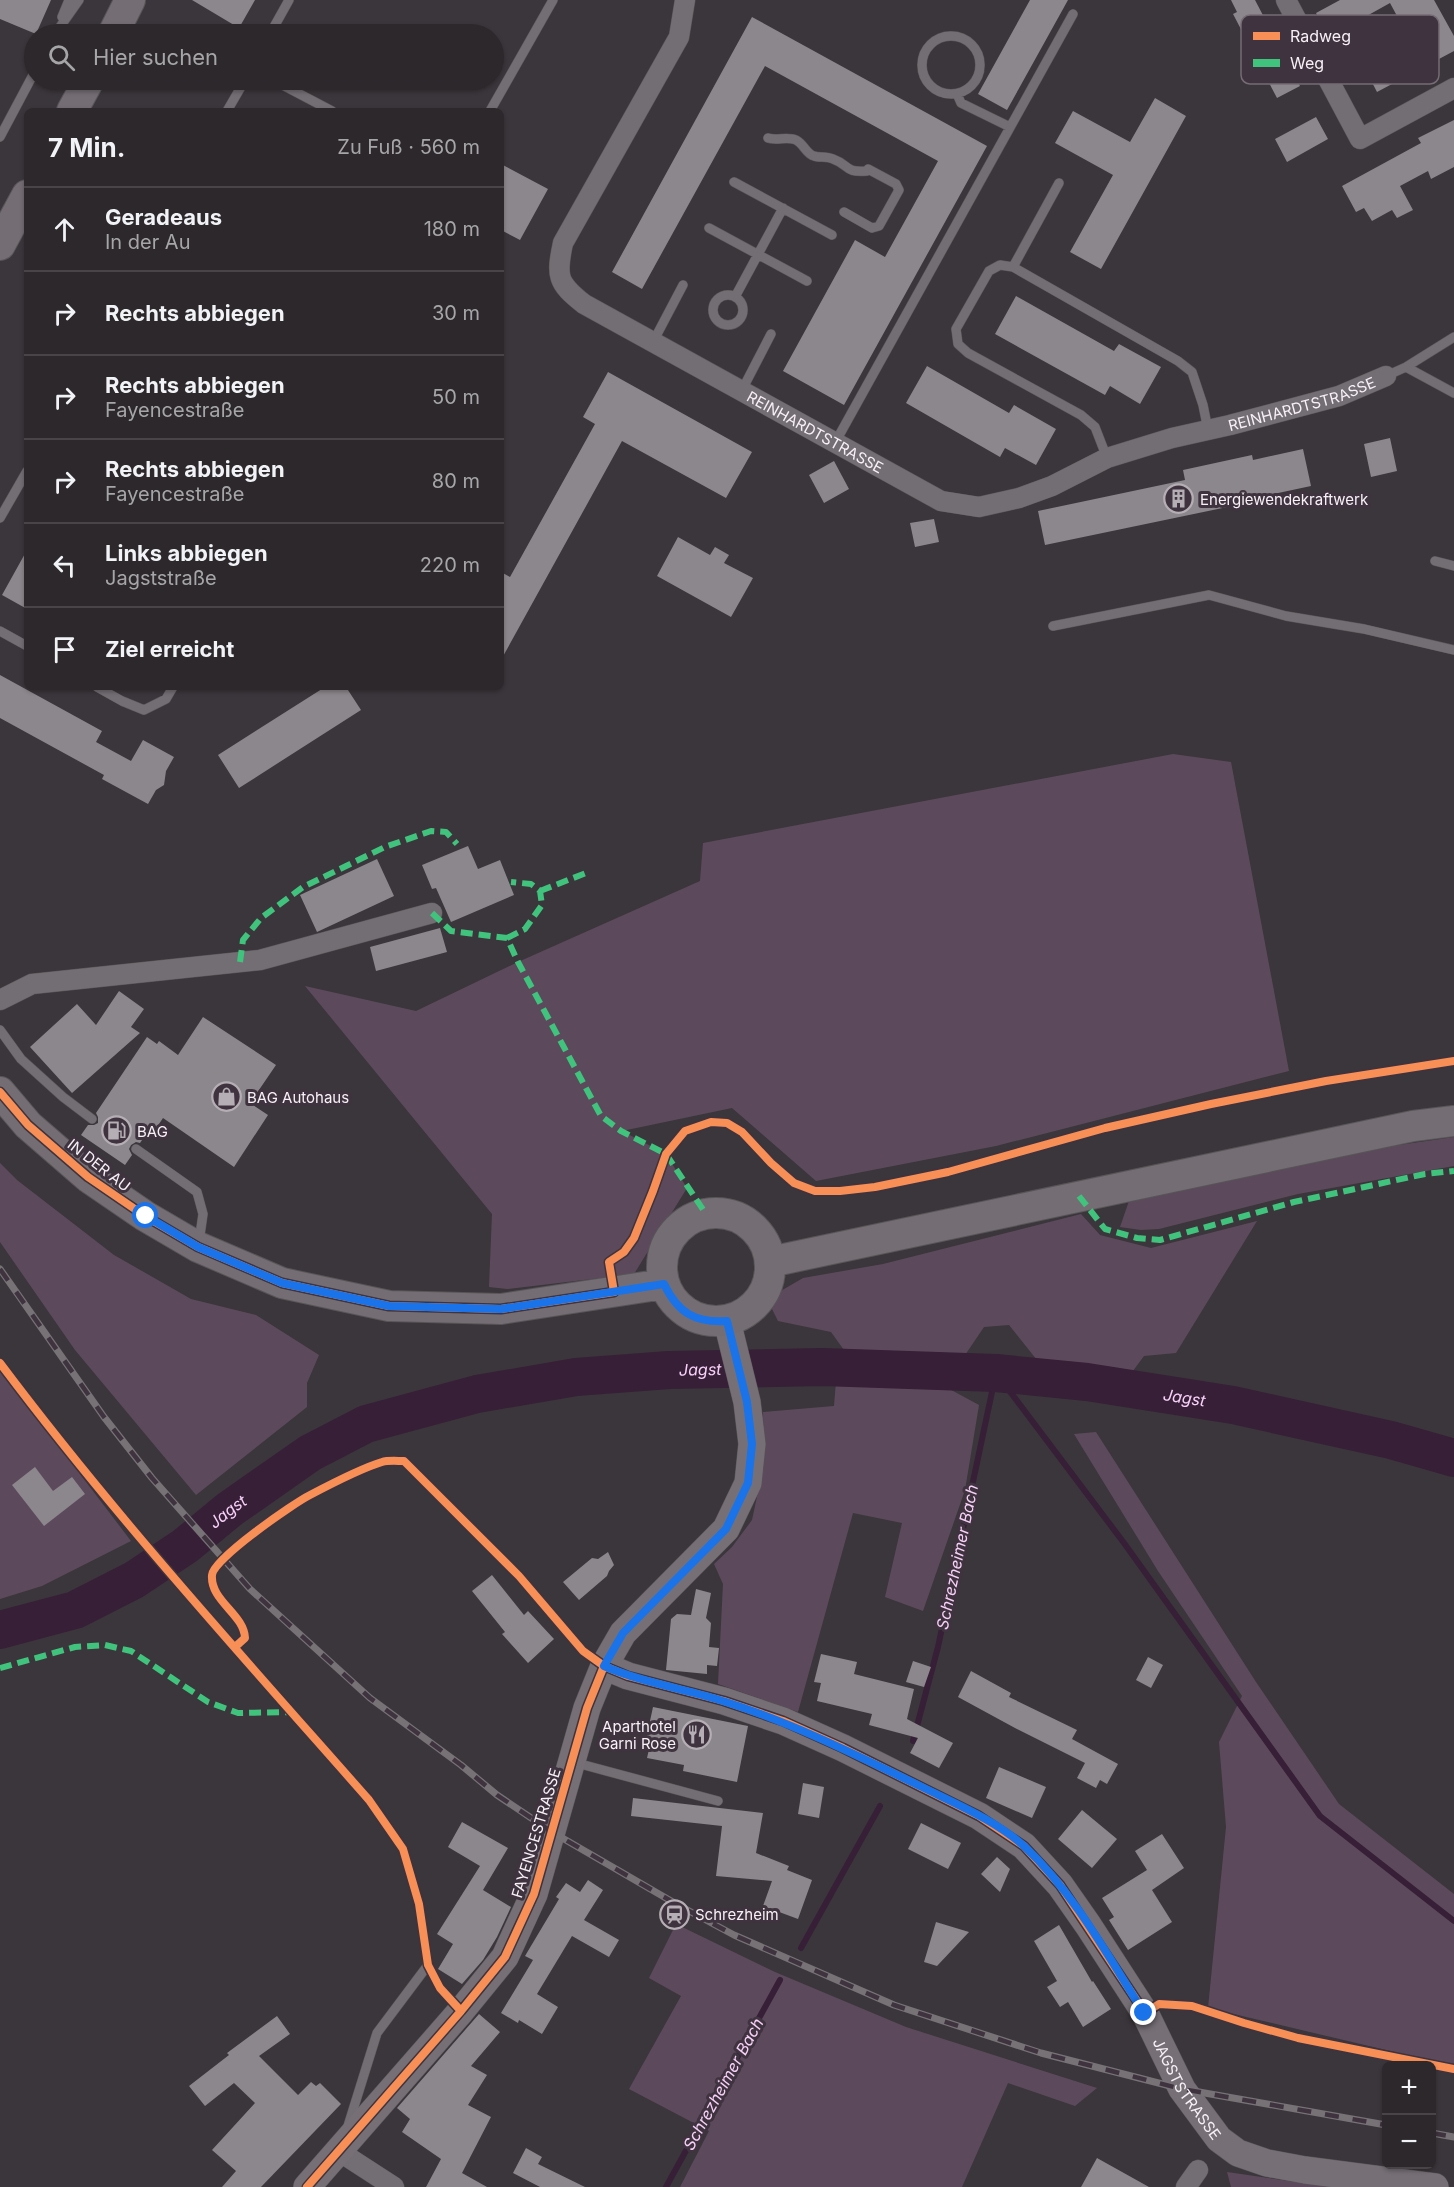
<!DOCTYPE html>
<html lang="de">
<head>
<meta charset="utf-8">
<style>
	body { margin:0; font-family:Inter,sans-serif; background:#343034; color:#f1f3f6 }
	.controls { position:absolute; right:18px; bottom:18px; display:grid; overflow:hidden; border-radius:9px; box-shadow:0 2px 4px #0004 }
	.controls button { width:54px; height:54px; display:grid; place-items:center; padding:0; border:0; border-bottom:2px solid #484448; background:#2c282c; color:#f1f3f6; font:30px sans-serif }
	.stop { position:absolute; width:18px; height:18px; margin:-14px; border:4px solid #1a73e8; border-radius:50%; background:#fff }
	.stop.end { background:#1a73e8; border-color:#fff; box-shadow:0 2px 6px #0008 }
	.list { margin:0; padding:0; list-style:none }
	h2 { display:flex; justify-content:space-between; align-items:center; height:78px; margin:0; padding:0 24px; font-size:26px }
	h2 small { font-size:20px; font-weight:400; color:#a6a6a9 }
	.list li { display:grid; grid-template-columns:39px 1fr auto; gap:18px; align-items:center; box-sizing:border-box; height:84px; padding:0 24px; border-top:2px solid #484448 }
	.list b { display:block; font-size:22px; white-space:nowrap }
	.list p { margin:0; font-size:20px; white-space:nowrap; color:#a6a6a9 }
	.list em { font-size:20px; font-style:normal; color:#a6a6a9 }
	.icon { flex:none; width:33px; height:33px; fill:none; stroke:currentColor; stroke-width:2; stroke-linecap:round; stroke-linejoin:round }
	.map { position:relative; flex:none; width:1454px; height:2187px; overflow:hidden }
	.search { position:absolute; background:#2c282c; box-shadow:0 2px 4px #0004; left:24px; top:24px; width:480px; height:66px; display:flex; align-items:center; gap:15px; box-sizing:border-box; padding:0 21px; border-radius:33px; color:#a6a6a9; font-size:22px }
	.panel { position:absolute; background:#2c282c; box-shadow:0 2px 4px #0004; left:24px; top:108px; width:480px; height:582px; border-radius:9px }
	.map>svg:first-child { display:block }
	.green { fill:#5c4a5c }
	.water { fill:#361f37 }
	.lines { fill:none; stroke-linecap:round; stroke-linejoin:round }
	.stream { stroke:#361f37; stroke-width:6 }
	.river { stroke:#361f37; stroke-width:38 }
	.building { fill:#8c878c }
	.lane-casing { stroke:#585558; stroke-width:10 }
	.street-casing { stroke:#585558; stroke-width:21 }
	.secondary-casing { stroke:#585558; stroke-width:28 }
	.primary-casing { stroke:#585558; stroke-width:32 }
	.lane { stroke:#736e73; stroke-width:9 }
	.street { stroke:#736e73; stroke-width:20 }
	.secondary { stroke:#767076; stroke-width:27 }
	.primary { stroke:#746e74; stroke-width:30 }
	.rail-casing { stroke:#767276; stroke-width:7 }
	.rail { stroke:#3e333e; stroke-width:4.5; stroke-dasharray:14; stroke-linecap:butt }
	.quiet { stroke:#40c37c; stroke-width:6; stroke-dasharray:12 6; stroke-linecap:butt }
	.cycleway-casing { stroke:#3e333e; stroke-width:11 }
	.cycleway { stroke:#f78f57; stroke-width:8 }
	.route { stroke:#1a73e8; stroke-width:8 }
	.labels { text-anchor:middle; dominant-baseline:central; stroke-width:6; stroke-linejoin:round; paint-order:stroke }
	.street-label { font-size:15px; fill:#f7f0f7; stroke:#3e333e }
	.poi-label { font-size:15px; fill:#f7f0f7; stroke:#3e333e; text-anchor:start }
	.water-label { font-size:16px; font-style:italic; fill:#f8d1f9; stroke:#3e333e }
	.key { fill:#3e333e; stroke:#766c76; stroke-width:1.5 }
	.key-label { font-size:16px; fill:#f7f0f7 }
</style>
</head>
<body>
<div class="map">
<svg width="1454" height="2187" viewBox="0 0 1454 2187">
	<rect width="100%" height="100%" fill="#3b363b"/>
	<path class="green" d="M1173,754l58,8 58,309 -293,75 -180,35 -84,-73 -110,23 44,23 21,34 -53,86 -127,15 -18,-2 3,-73 -187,-228 111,25 102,-49 182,-81 3,-38z
		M1454,1137v29l-156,28 -139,35 -18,1 -21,-3 9,-26 215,-48z
		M0,1163l17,17 97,75 77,44 65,16 63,40 -12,28v24l-111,88 -121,-145 -75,-108z
		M1081,1214l19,21 51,13 106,-27 -81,132 -32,3 -20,27 -87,-23 -28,-35 -25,2 -23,34 -117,-11 -13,-18 -53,-11 -11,-22 36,-21 80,-14z
		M0,1369l131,172 -89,45 -42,13z
		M836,1381l106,4 37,20 -14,85 -42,121 -38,-14 17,-74 -49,-10 -55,199 -80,-28 5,-100 -9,-20 18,-17 20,-27 12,-56 -1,-52 71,-6z
		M1096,1432l160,250 83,122 115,90v172l-246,-58 18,-181 -7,-85 23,-46 -84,-125 -84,-137z
		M676,1924l99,48 131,55 191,61 -22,18 -67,-23 -46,104h-282l29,-56 -80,-42 52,-93 -32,-18z
		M1227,2172l103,15h-99z"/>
	<path class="water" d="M70,1597l20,18 -90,27v-26z"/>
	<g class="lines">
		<path class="stream" d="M996,1373l128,170 196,273 134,105
			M913,1741l25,-94 58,-274
			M801,1948l79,-142
			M666,2187l114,-207"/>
		<path class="river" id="s1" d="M0,1630l75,-20 59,-30 51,-34 45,-37 80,-56 56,-29 111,-30 99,-17 93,-7 153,-3 174,6 91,9 146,23 158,35 63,18"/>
	</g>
	<path class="building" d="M0,0h51l-15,34 -36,-15z
		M192,0h63l-16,28z
		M1030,0h38l-61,110 -29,-16z
		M1231,0h24l45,86 -23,12 -44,-84 4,-2z
		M1340,0h94l20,36v15l-77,41 -14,-27 47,-25 -20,-37 -61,34 -13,-24z
		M752,17l235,129 -143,259 -61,-34 72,-131 30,17 53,-96 -173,-95 -123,223 -30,-17z
		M1155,98l31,18 -85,153 -31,-17 43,-77 -58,-32 18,-32 57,31z
		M1316,117l12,22 -41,23 -12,-23z
		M1454,120v47l-23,12 -3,-8 -28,15 13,24 -16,8 -5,-8 -20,11 -8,-13 -8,4 -14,-26 79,-43 -3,-5z
		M501,164l47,25 -28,51 -19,-10z
		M1016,296l98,55 5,-7 42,23 -21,37 -30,-18 -5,9 -110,-61z
		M927,366l82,47 5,-8 42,24 -20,36 -31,-17 -5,9 -94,-54z
		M608,372l144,80 -26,46 -104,-57 -121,219v-88l9,5 85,-153 -12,-7z
		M1390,438l7,33 -26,6 -7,-33z
		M1303,449l8,37 -51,11 1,3 -216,45 -7,-34 147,-31 -2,-10 69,-15 1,5z
		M834,461l15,28 -25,14 -15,-28z
		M934,519l5,23 -24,5 -5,-24z
		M678,537l32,18 5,-8 14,8 -5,8 29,15 -22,39 -74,-41z
		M27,550v59l-25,-14z
		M0,675l102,56 -6,11 35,19 12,-21 31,17 -8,14 -2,14 -8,5 -8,14 -46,-25 2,-4 -104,-57z
		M325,687h21l15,23 -122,78 -21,-33z
		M468,846l10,23 22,-9 14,35 -63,27 -15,-34 -4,1 -10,-24z
		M377,859l17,37 -77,36 -17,-37z
		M440,928l7,24 -71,19 -6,-24z
		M119,991l25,18 -13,18 9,6 -68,60 -42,-46 47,-43 19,21z
		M203,1017l73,48 -26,38 18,12 -34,52 -71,-49 -8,12 -4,-3 -11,16 -4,-1 -5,3 -2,4 3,6 -7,10 -44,-30 7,-10h6l4,-2v-6l-2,-4 51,-76 10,7 2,-3 19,14z
		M35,1467l18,24 19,-14 13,17 -41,32 -32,-41z
		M608,1552l6,13 -5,6 -2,5 -28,24 -16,-18 29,-24 6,1z
		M492,1575l32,40 4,-4 26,28 -26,24 -26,-29 3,-2 -33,-41z
		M696,1589l15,4 -5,25 5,5 -2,24 10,1 -2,18 -10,-1v9l-41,-4 5,-51 6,-5 14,1z
		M821,1654l36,8 -3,12 60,15 -7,30 46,24 -14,25 -29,-15 8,-15 -49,-13 3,-11 -55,-13 4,-18 -7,-1z
		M1148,1657l15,8 -12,23 -15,-8z
		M913,1661l18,6 -7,20 -18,-5z
		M971,1671l40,22 -2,4 68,33 -5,9 46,25 -11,20 -7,-4 -4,8 -19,-10 8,-15 -70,-35 -57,-31z
		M653,1707l95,19 -11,56 -54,-11 1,-6 -37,-7 3,-13 -5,-1z
		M999,1767l47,20 -14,31 -46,-20z
		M803,1783l21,4 -5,31 -21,-4z
		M633,1798l130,15 -7,40 33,13 -2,4 25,10 -14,39 -35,-13 9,-25 -56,-5 6,-50 -91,-10z
		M1082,1810l35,29 -25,29 -34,-29z
		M462,1822l46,26 -25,42 28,17 -14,30 -14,23 -21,24 -24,-15 15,-25 -16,-10 43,-68 -32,-19z
		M921,1823l40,20 -13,26 -40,-20z
		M1162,1834l22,34 -32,22 20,32 -44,28 -19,-30 5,-3 -12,-19 45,-28 -12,-19z
		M997,1857l13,12 -10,23 -19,-18z
		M588,1880l15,10 -19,30 35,20 -10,17 -37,-21 -35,58 21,13 -16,27 -23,-14 -1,3 -17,-10 32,-53 -8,-4 34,-57 -3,-2 10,-14 14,9z
		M936,1922l33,10 -32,34 -13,-4z
		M1059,1925l33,57 1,-1 18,28 -28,18 -15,-25 -8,5 -13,-20 10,-6 -23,-40z
		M479,2014l21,18 -29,34 16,9 -19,30 23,12 -29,56 25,14h-61l15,-28 -39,-27 8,-13 -13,-11z
		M277,2016l13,18 -31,22 39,39 13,-13 5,4 4,-3 21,21 -80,83h-39l14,-16 -24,-21 43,-47 -21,-20 -29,23 -16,-20 40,-31 -2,-2z
		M526,2148l16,9 -4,7 47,23h-45l-27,-14z
		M1097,2158l52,29h-68z"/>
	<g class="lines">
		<defs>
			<path id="lane" d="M62,17l7,-17
				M55,34l24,-34
				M270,34l19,-34
				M922 65a29 29 0 1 1 58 0a29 29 0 1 1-58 0Z
				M273,80l59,31
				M957,94l4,9 49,24
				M227,111l18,-31
				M490,111l63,-111
				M0,137l34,-64
				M768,138c9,3 19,-2 28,2 8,4 10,14 18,16 5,2 12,0 19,3 17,6 11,14 34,12
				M734,182l98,53
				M1059,183l-46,84 165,94 14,11 11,33 5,25
				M844,212l28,16 7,-2 20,-36 -3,-6 -28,-15
				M709,228l98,53
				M1013,267l-13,-2 -11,6 -33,58 2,15 10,9 113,62 14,12 12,31
				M713 310a15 15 0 1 1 30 0a15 15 0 1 1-30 0Z
				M735,297l48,-89
				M653,342l30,-57
				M1406,367l48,26
				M1386,376l20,-9 48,-30
				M742,390l29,-56
				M836,441l237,-427
				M0,518l27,-47
				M1435,561l19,5
				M1053,626l156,-31 77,21 78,13 90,21
				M0,631l27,15
				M97,687l25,14 22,9 22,-11 7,-12
				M0,1030l21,29 42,38 29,22
				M136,1149l61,43 6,22 -4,28
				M404,1461l115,115 64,75 20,14
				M573,1762l145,39
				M1147,2012l12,-8 33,2 52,17 54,15 156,31
				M348,2126l29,-93 51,-68"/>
			<g id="street">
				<path id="s2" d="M685,0l-6,37 -116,206c-7,33 -6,40 21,61l357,197 38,6 40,-9 33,-12 55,-28 65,-20 58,-13 109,-29 47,-20"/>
				<path d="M1286,0l74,139 94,-51"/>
				<path d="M0,1000l32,-16 228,-24 172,-47"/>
				<path d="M340,2152l54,35"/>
				<path d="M1186,2187l12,-17"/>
			</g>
			<g id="secondary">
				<path id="s3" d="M604,1666l24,10 96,25 59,20 60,27 136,68 45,30 36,39 28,40 57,88 37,76 37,50 19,14 29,10 38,7 130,17"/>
				<path d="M307,2187l154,-176 44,-54 29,-63 53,-186 17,-42 19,-33 103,-104 22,-46 4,-39 -5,-42 -20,-81"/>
			</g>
			<path id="primary" d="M113,34l17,-34
				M72,111l17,-31
				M0,245l27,-50
				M0,1092l28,33 60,52 57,39 53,31 84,36 107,23 112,3 163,-25
				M662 1267a54 54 0 1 1 108 0a54 54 0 1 1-108 0Z
				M770,1262l643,-136 41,-5"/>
		</defs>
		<use href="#lane" class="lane-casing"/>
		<use href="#street" class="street-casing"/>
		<use href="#secondary" class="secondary-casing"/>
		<use href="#primary" class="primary-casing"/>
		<use href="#lane" class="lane"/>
		<use href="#street" class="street"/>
		<use href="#secondary" class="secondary"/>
		<use href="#primary" class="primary"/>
		<defs>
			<path id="rail" d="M0,1269l104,148 48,61 98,111 120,109 91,67 36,30 55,37 126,73 56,30 160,70 147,48 141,36 204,36
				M1432,2133l22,4"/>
		</defs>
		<use href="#rail" class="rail-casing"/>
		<use href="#rail" class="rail"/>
		<path class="quiet" d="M540,891l46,-18
			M432,913l19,18 56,7 11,24 83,154 20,15 45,23 40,60
			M507,938l18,-9 17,-24 -2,-14 -9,-7 -20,-2
			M240,962l3,-22 18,-22 42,-31 82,-40 46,-16 15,1 11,12
			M1079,1196l26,33 32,9 23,2 134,-38 131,-28 29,-3
			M0,1668l75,-21 30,-2 26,6 77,51 30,11 54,-1"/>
		<defs>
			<path id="cycleway" d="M0,1092l28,33 60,52 57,39 53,31 84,36 107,23 112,3 113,-17 -5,-30 15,-10 10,-14 19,-47 13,-37 19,-23 26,-9 16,1 15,9 29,31 23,20 21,8h25l35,-4 73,-15 157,-44 106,-24 115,-23 128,-20
				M0,1363c114,152 243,294 369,437l34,49 16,55 9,61 12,23 21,23
				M235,1647l10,-9c-1,-24 -35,-37 -33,-63 1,-16 82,-72 98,-80 19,-10 52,-27 72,-33 6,-2 15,-1 22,-1l115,115 64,75 21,15 24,10 96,25 59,20 60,27 136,68 45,30 36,39 85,128 14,-9 33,2 52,17 54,15 156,31
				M307,2187l154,-176 44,-54 29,-63 53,-186 17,-42"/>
		</defs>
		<use href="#cycleway" class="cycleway-casing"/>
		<use href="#cycleway" class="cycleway"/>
	</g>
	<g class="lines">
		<path class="route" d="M146,1216l52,31 84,36 107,23 112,3 163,-25c14,29 31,39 63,37l20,81 5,42 -4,39 -22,46 -103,104 -19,33c39,17 82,23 122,36 69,22 132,54 196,85 34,17 75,34 103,60 49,46 83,109 119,166"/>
	</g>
	<defs>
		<symbol id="building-ring" viewBox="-11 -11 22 22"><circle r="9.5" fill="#3e333e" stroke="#b5afb5" stroke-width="1.5"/><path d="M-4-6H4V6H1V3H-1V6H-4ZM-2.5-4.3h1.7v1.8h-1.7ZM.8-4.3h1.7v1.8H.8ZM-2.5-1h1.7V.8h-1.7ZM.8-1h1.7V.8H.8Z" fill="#b5afb5"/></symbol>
		<symbol id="shop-ring" viewBox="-11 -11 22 22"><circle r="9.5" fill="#3e333e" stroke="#b5afb5" stroke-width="1.5"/><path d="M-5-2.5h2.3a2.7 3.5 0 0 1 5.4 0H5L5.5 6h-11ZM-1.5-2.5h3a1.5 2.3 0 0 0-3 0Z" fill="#b5afb5"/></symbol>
		<symbol id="fuel-ring" viewBox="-11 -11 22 22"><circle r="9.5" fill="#3e333e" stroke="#b5afb5" stroke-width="1.5"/><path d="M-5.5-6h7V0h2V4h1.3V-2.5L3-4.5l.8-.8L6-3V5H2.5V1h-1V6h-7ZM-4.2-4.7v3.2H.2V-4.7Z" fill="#b5afb5"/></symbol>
		<symbol id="restaurant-ring" viewBox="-11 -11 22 22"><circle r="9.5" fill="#3e333e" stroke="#b5afb5" stroke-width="1.5"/><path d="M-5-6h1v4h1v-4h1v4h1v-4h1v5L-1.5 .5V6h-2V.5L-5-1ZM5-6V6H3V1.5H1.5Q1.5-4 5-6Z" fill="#b5afb5"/></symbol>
		<symbol id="station-ring" viewBox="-11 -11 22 22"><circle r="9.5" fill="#3e333e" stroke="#b5afb5" stroke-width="1.5"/><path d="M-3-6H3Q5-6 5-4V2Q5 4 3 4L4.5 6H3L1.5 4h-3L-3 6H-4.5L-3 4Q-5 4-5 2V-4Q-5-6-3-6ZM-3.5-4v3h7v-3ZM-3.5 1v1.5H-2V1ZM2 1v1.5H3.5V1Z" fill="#b5afb5"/></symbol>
	</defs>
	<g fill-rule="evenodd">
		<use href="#building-ring" x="1162" y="482" width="33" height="33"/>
		<use href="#shop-ring" x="210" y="1080" width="33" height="33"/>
		<use href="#fuel-ring" x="100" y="1114" width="33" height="33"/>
		<use href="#restaurant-ring" x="680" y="1718" width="33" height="33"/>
		<use href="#station-ring" x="658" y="1898" width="33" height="33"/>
	</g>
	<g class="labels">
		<g class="street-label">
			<text stroke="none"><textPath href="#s2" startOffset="1131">REINHARDTSTRASSE</textPath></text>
			<text stroke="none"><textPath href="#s2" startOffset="609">REINHARDTSTRASSE</textPath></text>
			<text transform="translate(99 1165) rotate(38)">IN DER AU</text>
			<text transform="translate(536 1833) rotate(-73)">FAYENCESTRASSE</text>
			<text stroke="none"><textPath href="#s3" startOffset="753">JAGSTSTRASSE</textPath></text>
		</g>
		<g class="poi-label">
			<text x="1200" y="499">Energiewendekraftwerk</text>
			<text x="247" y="1097">BAG Autohaus</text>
			<text x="137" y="1131">BAG</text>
			<text x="676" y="1726" text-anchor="end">Aparthotel<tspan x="676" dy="17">Garni Rose</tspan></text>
			<text x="695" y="1914">Schrezheim</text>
		</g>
		<g class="water-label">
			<text stroke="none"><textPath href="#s1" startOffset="764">Jagst</textPath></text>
			<text stroke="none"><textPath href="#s1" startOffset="1250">Jagst</textPath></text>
			<text stroke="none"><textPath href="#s1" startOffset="260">Jagst</textPath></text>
			<text transform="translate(957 1557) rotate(-78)">Schrezheimer Bach</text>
			<text transform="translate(723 2084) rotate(-61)">Schrezheimer Bach</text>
		</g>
	</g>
	<rect x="1241" y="15" width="198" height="69" rx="9" class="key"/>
	<rect x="1253" y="32" width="27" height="8" fill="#f78f57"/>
	<rect x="1253" y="59" width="27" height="8" fill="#40c37c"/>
	<g class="key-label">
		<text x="1290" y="42">Radweg</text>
		<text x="1290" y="69">Weg</text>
	</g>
</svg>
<div class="controls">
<button>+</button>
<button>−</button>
</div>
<div class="stop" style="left:146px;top:1216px"></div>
<div class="stop end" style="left:1144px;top:2013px"></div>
<div class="search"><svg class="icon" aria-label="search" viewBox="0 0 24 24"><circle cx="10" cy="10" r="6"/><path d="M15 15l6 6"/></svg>Hier suchen</div>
<section class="panel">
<h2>7 Min.<small>Zu Fuß · 560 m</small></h2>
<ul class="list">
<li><svg class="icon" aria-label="ahead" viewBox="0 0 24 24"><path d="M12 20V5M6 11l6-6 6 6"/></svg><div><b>Geradeaus</b><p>In der Au</p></div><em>180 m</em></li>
<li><svg class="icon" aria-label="right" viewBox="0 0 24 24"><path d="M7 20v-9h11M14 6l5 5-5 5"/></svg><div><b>Rechts abbiegen</b></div><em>30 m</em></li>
<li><svg class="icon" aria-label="right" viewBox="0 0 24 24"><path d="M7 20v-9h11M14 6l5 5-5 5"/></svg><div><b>Rechts abbiegen</b><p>Fayencestraße</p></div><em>50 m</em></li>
<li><svg class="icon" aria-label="right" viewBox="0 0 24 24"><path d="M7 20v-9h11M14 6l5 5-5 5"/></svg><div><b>Rechts abbiegen</b><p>Fayencestraße</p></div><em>80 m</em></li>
<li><svg class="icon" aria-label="left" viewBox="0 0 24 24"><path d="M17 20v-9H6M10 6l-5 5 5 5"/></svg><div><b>Links abbiegen</b><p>Jagststraße</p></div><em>220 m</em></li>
<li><svg class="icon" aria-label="arrive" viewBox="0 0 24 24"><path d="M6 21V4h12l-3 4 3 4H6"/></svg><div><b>Ziel erreicht</b></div></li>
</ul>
</section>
</div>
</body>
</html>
